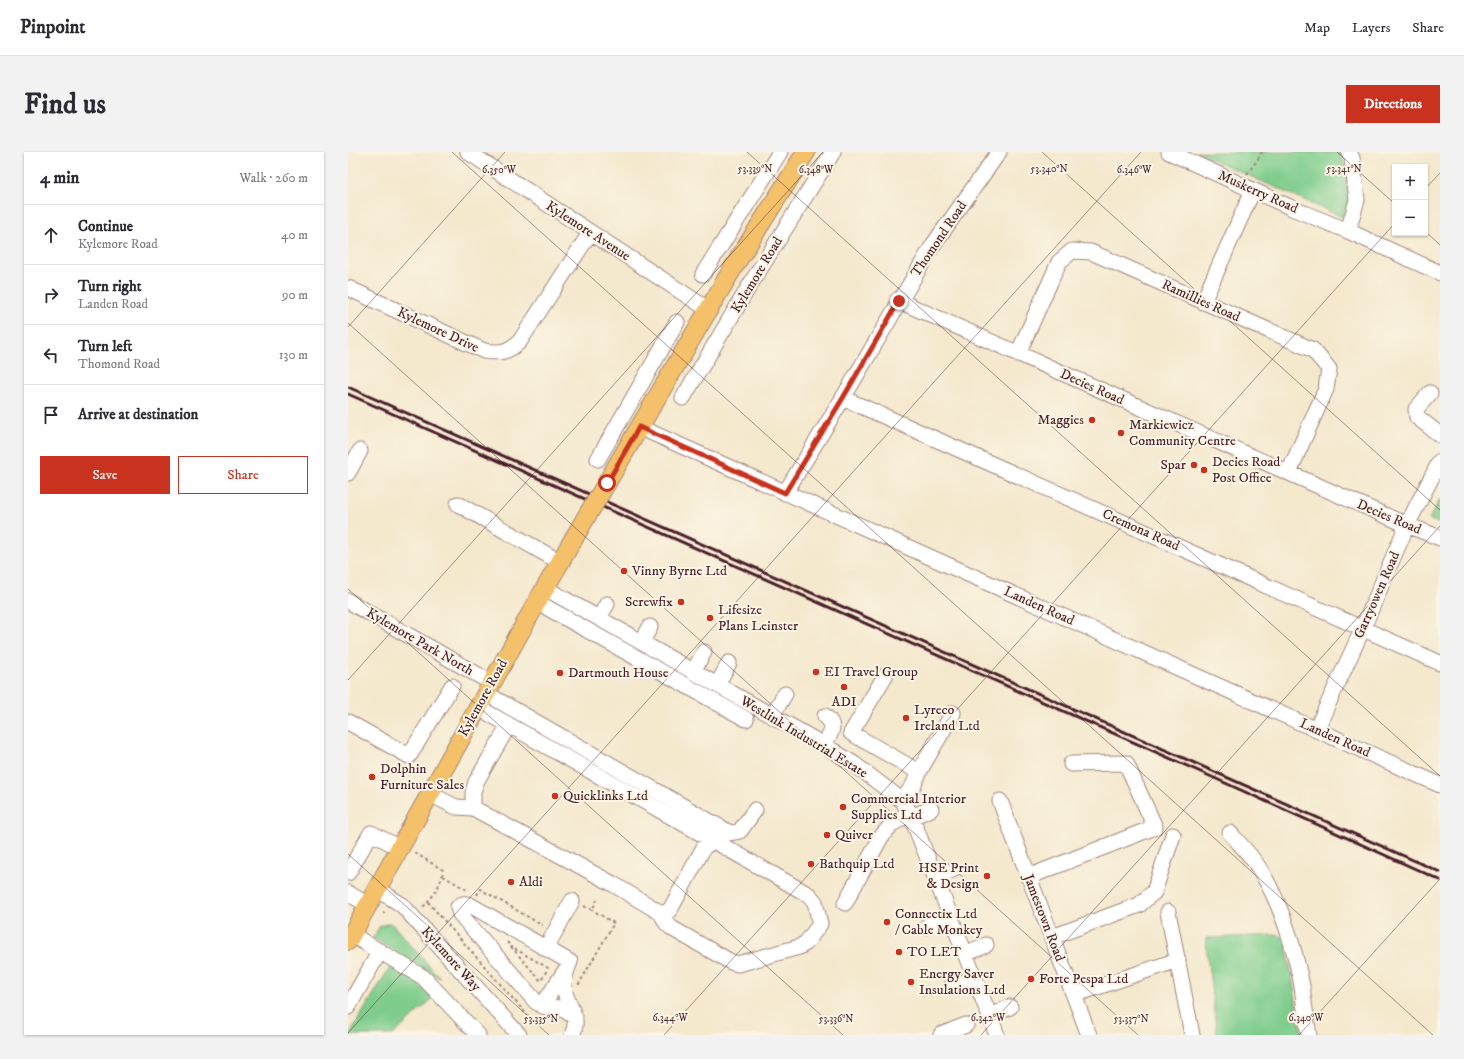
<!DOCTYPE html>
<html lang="en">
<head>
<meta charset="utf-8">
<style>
	body { margin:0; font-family:"IM FELL DW Pica",serif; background:#f2f2f3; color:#2b2b33 }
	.controls { position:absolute; right:12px; top:12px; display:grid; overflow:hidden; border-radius:0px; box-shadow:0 1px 3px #0004 }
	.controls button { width:36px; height:36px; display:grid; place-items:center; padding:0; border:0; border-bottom:1px solid #e1e1e2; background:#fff; color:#2b2b33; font:20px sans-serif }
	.stop { position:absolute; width:12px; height:12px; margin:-9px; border:3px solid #c8321e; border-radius:50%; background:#fff }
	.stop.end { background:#c8321e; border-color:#fff; box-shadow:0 1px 4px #0008 }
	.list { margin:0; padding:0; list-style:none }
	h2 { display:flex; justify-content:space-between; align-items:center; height:52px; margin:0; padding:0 16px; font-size:17px }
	h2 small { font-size:13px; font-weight:400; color:#7c7c81 }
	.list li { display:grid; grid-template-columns:26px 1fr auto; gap:12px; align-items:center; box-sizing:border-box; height:60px; padding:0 16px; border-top:1px solid #e1e1e2 }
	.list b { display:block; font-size:15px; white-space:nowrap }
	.list p { margin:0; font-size:13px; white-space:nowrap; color:#7c7c81 }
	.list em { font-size:13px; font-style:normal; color:#7c7c81 }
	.actions { display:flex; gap:8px; padding:12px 16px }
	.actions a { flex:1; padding:9px 0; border:1px solid #c8321e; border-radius:0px; text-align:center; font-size:14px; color:#c8321e }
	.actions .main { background:#c8321e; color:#fff }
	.icon { flex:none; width:22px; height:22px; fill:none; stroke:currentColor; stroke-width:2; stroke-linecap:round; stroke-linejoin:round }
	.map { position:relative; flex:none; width:1092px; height:883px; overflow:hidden; border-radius:0px }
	header { display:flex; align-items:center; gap:24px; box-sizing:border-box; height:56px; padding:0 20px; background:#fff; border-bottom:1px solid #e1e1e2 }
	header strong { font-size:19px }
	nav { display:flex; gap:22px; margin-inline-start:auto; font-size:14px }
	.intro { display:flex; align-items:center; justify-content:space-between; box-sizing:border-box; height:96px; padding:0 24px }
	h1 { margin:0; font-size:28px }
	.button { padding:10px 18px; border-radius:0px; background:#c8321e; color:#fff; font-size:14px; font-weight:700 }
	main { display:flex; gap:24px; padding:0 24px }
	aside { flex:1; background:#fff; border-radius:0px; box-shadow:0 1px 3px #0004 }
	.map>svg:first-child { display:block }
	.green { fill:#7fcd8d; stroke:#64765c }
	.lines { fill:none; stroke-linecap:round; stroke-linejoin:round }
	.minor-casing { stroke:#9f847c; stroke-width:17 }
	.major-casing { stroke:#9f847c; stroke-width:20 }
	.path { stroke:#9f847c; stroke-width:2; stroke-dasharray:3 3; stroke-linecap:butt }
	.minor { stroke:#fff; stroke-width:15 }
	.major { stroke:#f4c16a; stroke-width:18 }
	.rail { stroke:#4a1f2b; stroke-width:3 }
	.major-bridge-casing { stroke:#9f847c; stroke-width:20; stroke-linecap:butt }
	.major-bridge { stroke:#f4c16a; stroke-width:18 }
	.route { stroke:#c8321e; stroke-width:5 }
	.ticks { fill:none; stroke:#4a1f2b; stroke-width:1; stroke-opacity:0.45 }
	.poi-dot { fill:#c8321e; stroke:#fcf5e5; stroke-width:1.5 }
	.labels { text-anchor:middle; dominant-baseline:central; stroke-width:4; stroke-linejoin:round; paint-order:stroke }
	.street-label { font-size:14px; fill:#4a1f2b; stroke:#fcf5e5 }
	.poi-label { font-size:14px; fill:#4a1f2b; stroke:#fcf5e5; text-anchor:start }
	.ticks-label { font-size:10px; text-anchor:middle; fill:#4a1f2b; stroke:#fcf5e5; stroke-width:4; stroke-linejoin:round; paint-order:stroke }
</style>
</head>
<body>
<header>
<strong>Pinpoint</strong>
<nav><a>Map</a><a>Layers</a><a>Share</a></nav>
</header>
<div class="intro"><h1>Find us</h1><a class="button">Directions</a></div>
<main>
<aside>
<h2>4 min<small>Walk · 260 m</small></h2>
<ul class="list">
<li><svg class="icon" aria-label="ahead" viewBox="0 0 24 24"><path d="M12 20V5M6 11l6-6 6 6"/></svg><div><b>Continue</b><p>Kylemore Road</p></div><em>40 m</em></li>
<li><svg class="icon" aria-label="right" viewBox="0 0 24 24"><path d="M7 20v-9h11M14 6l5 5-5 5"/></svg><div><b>Turn right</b><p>Landen Road</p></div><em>90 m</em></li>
<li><svg class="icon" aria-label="left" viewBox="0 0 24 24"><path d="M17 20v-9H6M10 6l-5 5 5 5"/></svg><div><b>Turn left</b><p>Thomond Road</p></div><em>130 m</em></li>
<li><svg class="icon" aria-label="arrive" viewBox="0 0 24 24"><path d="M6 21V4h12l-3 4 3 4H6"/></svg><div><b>Arrive at destination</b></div></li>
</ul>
<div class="actions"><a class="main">Save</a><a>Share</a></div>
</aside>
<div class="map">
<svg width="1092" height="883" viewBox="0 0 1092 883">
	<rect width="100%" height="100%" fill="#fcf5e5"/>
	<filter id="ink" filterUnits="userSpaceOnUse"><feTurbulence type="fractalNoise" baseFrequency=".025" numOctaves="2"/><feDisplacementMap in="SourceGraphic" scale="8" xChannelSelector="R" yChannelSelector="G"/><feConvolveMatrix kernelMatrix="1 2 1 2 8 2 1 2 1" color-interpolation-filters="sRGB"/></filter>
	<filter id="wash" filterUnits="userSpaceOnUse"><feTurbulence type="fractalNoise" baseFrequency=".012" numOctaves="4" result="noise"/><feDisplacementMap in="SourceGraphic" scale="16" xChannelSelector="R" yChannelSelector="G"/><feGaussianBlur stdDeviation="0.9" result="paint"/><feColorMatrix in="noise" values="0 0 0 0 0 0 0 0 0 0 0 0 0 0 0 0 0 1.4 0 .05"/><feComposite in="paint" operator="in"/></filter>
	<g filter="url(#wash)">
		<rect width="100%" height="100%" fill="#f4e8cd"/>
		<path class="green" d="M848,0h143l8,20 1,30 -6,15z
			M1092,347v25l-11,-5z
			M41,771l4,2 47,53 -67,-40 7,-12z
			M930,783l7,3 17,97h-85l-11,-89v-8z
			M42,815l28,16 15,15 -40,37h-44z"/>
	</g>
	<g filter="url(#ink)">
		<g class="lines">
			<defs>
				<path id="minor" d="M120,0l241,158
					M821,0l123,56 56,23 92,42
					M1000,79l9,-31 -5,-42 -3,-6
					M355,122l77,-122
					M0,136l136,63c17,2 23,2 36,-10l70,-108
					M551,149l508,224 33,13
					M855,150l50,-112
					M670,202l41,-92 13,-11 19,1 222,98 16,19 -3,20 -37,83
					M1082,241l-14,16 1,8 23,18
					M335,246l70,-118 80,-128
					M495,246l597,265
					M291,275l801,358
					M250,307l79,-137
					M0,321l12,-22
					M437,341l58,-95 90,-153 66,-93
					M110,352l102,58
					M197,436l279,157 30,19 41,31 7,5 8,13 87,222
					M0,449l144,82
					M189,450l209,117
					M251,466l8,-14
					M294,490l8,-15
					M345,520l11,-20
					M537,524l-34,57 68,39 34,-59
					M369,533l12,-22
					M139,542l243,139 10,-2 15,-21
					M131,556l237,134
					M424,564l13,-22
					M0,570l61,34 43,-70
					M968,578l47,-102 44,-103 33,-64
					M476,593c7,-12 13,-19 1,-29
					M82,642l26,13 17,1 140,76 48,29h4l5,-3 34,-63 8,-5h4l93,53 6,7 5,22 -14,19 -7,4 -61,17 -7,-2 -58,-33 -6,-5 -6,-11
					M554,648l11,-14 6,-14
					M652,649l89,234
					M125,656v-16l3,-10 33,-57
					M563,665l20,-8
					M882,681c10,11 21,22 29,35 22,35 35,78 43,118 2,16 4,33 7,49
					M0,721l23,-40 29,15
					M587,725l17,-7
					M680,725l127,-50 -29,-64 -55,1
					M29,737l25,16 117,130
					M0,741l20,12
					M497,751l36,-66 11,-13 18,-11
					M820,760l24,123
					M579,774l23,-10
					M4,783l71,42 55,58
					M704,785l87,-32 15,-13 19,-57
					M198,796l26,-47
					M617,802l21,-9
					M603,835l23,-9
					M726,843l104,-35
					M194,854l23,-35
					M0,855l32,-56
					M642,864l20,-9
					M224,883c8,-16 -1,-25 -6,-39 -4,-12 -1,-23 4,-34l-100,-57c-5,-2 -8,-2 -12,2l2,7 76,88 10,5 15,1 14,9
					M593,883l25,-10"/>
				<path id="major" d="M251,344l134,-228 73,-116
					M0,789l189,-339 51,-88"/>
			</defs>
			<use href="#minor" class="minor-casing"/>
			<use href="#major" class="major-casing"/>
			<path class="path" d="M899,22l11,-15 4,-7
				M67,701l28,17c-1,13 -11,29 -21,38
				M95,724l26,15
				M129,743l3,-6 62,36v1
				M80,750l108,123 7,-6
				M236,754l8,4 5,-10
				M36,760v2
				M159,790l34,39 7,-13 -36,-21
				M230,831l1,1 35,-61 -22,-13"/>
			<use href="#minor" class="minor"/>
			<use href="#major" class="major"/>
			<path class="rail" d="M0,235l1092,485
				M0,242l864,383 228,103"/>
			<defs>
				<path id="major-bridge" d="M240,362l11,-18"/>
			</defs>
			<use href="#major-bridge" class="major-bridge-casing"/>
			<use href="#major-bridge" class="major-bridge"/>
		</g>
	</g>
	<g class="lines" filter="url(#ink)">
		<path class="route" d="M259,331l32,-56 146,66 58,-95 56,-97"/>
	</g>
	<path class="ticks" d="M104,0l981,883M399,0l693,624M694,0l398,358M989,0l58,52M1077,37l15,-16M1077,79l15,14M0,171l790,712M0,175l157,-175M0,437l495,446M0,528l475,-528M0,702l201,181M0,881l793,-881M316,883l731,-812M633,883l459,-509M951,883l141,-156"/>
	<g class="poi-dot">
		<circle cx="744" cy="268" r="4"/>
		<circle cx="773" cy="281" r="4"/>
		<circle cx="846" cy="313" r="4"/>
		<circle cx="856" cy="318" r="4"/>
		<circle cx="276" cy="419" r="4"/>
		<circle cx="333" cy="450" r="4"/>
		<circle cx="362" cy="466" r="4"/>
		<circle cx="468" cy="520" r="4"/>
		<circle cx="212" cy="521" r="4"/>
		<circle cx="496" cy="535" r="4"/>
		<circle cx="558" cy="566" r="4"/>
		<circle cx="24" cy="625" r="4"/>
		<circle cx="207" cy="644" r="4"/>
		<circle cx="495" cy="655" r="4"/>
		<circle cx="479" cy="683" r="4"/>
		<circle cx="463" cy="712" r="4"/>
		<circle cx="639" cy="724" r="4"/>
		<circle cx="163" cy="730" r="4"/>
		<circle cx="539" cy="770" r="4"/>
		<circle cx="551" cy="800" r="4"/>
		<circle cx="683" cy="827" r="4"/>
		<circle cx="563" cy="830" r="4"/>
	</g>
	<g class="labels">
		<g class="street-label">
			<text transform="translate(910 40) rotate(24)">Muskerry Road</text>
			<text transform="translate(240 79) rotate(33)">Kylemore Avenue</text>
			<text transform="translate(591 87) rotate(-56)">Thomond Road</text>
			<text transform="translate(409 123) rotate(-59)">Kylemore Road</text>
			<text transform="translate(853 149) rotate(24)">Ramillies Road</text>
			<text transform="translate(90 178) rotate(25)">Kylemore Drive</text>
			<text transform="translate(744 235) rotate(24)">Decies Road</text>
			<text transform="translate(1041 365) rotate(23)">Decies Road</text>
			<text transform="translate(793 378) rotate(24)">Cremona Road</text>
			<text transform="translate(1029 443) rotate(-66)">Garryowen Road</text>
			<text transform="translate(691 454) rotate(24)">Landen Road</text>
			<text transform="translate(72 490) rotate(30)">Kylemore Park North</text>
			<text transform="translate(135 546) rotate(-61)">Kylemore Road</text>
			<text transform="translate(456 585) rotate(31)">Westlink Industrial Estate</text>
			<text transform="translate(987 586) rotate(24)">Landen Road</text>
			<text transform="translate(696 766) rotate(69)">Jamestown Road</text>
			<text transform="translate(103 807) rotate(48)">Kylemore Way</text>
		</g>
		<g class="poi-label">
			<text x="736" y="268" text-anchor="end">Maggies</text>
			<text x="781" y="273">Markiewicz<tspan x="781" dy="16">Community Centre</tspan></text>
			<text x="864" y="310">Decies Road<tspan x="864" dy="16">Post Office</tspan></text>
			<text x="838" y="313" text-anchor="end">Spar</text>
			<text x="284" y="419">Vinny Byrne Ltd</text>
			<text x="325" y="450" text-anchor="end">Screwfix</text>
			<text x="370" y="458">Lifesize<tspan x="370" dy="16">Plans Leinster</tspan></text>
			<text x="476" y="520">EI Travel Group</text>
			<text x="220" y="521">Dartmouth House</text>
			<text x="496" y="550" text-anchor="middle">ADI</text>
			<text x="566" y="558">Lyreco<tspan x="566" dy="16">Ireland Ltd</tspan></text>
			<text x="32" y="617">Dolphin<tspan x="32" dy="16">Furniture Sales</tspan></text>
			<text x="215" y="644">Quicklinks Ltd</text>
			<text x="503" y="647">Commercial Interior<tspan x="503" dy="16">Supplies Ltd</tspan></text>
			<text x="487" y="683">Quiver</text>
			<text x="471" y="712">Bathquip Ltd</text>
			<text x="631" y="716" text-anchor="end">HSE Print<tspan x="631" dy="16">&amp; Design</tspan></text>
			<text x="171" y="730">Aldi</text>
			<text x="547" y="762">Connectix Ltd<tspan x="547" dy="16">/ Cable Monkey</tspan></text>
			<text x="559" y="800">TO LET</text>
			<text x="571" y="822">Energy Saver<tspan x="571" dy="16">Insulations Ltd</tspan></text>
			<text x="691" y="827">Forte Pespa Ltd</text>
		</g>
	</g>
	<g class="ticks-label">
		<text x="996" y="20">53.341°N</text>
		<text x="407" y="20">53.339°N</text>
		<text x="701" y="20">53.340°N</text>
		<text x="151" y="21">6.350°W</text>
		<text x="468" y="21">6.348°W</text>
		<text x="786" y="21">6.346°W</text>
		<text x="322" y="869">6.344°W</text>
		<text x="640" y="869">6.342°W</text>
		<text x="958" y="869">6.340°W</text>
		<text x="193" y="870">53.335°N</text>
		<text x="488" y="870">53.336°N</text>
		<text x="783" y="870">53.337°N</text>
	</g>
</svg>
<div class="controls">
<button>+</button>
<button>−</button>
</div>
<div class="stop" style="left:259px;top:331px"></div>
<div class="stop end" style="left:551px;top:149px"></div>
</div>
</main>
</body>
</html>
